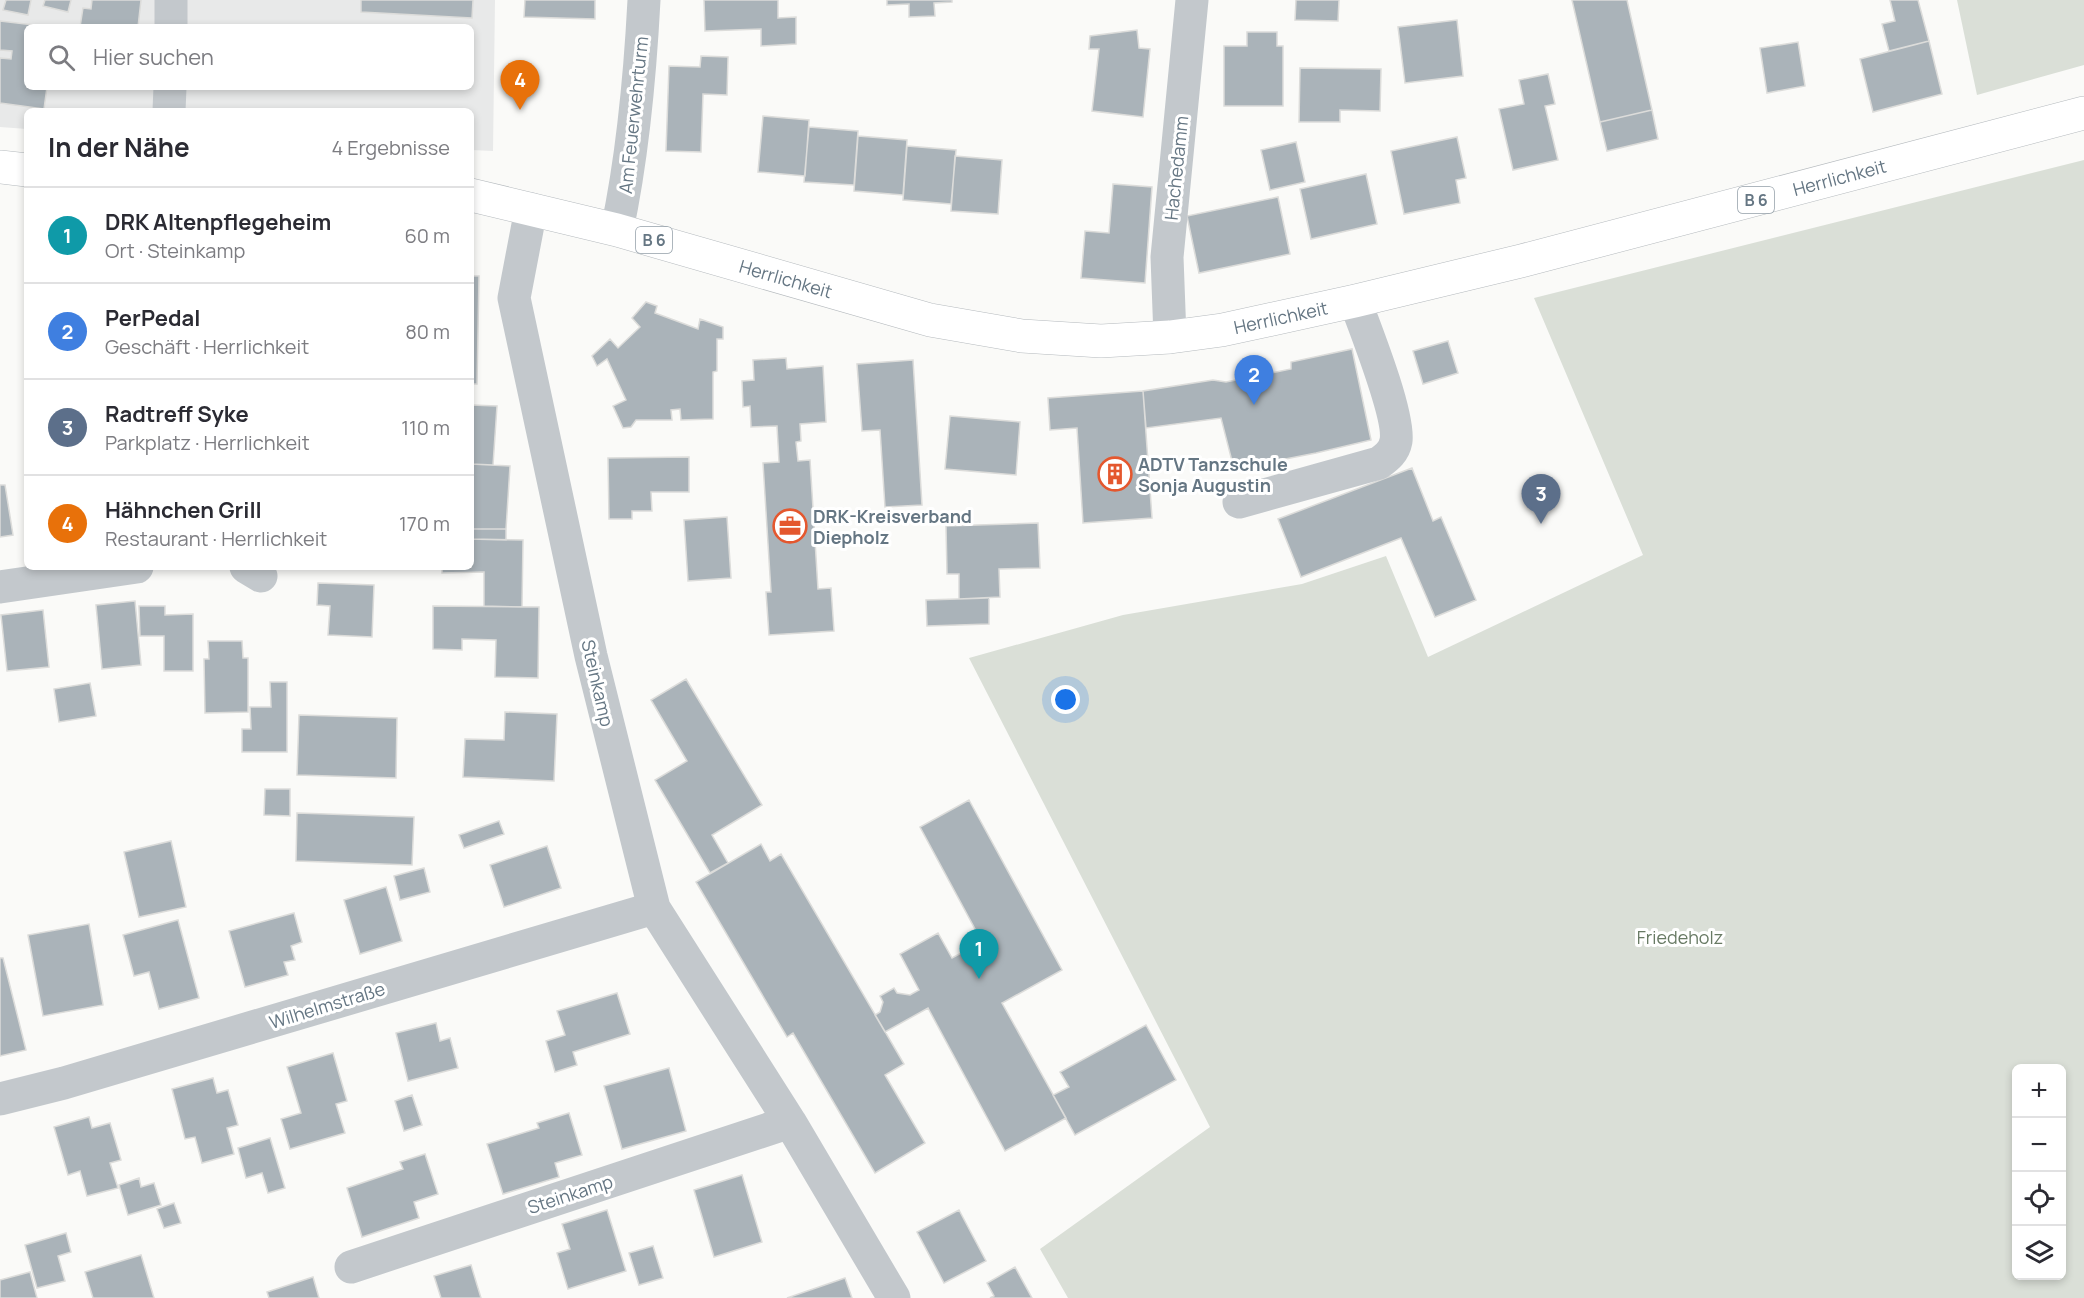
<!DOCTYPE html>
<html lang="de">
<head>
<meta charset="utf-8">
<style>
	body { margin:0; font-family:Manrope,sans-serif; background:#f7f7f7; color:#2b2b33 }
	.controls { position:absolute; right:18px; bottom:18px; display:grid; overflow:hidden; border-radius:9px; box-shadow:0 3px 9px #0003 }
	.controls button { width:54px; height:54px; display:grid; place-items:center; padding:0; border:0; border-bottom:2px solid #e1e1e2; background:#fff; color:#2b2b33; font:30px sans-serif }
	.you { position:absolute; left:1066px; top:700px; width:21px; height:21px; margin:-15px; border:4px solid #fff; border-radius:50%; background:#1a73e8; box-shadow:0 0 0 9px #1a73e833 }
	.badge { display:grid; place-items:center; width:39px; height:39px; border-radius:50%; background:#db2777; color:#fff; font-size:20px; font-weight:700 }
	.pin { position:absolute; translate:-50% -50px; filter:drop-shadow(0 2px 3px #0008) }
	.pin::after { content:''; position:absolute; top:32px; width:21px; height:18px; background:inherit; clip-path:polygon(0 0,100% 0,50% 100%) }
	.list { margin:0; padding:0; list-style:none }
	h2 { display:flex; justify-content:space-between; align-items:center; height:78px; margin:0; padding:0 24px; font-size:26px }
	h2 small { font-size:20px; font-weight:400; color:#7c7c81 }
	.list li { display:grid; grid-template-columns:39px 1fr auto; gap:18px; align-items:center; box-sizing:border-box; height:96px; padding:0 24px; border-top:2px solid #e1e1e2 }
	.list b { display:block; font-size:22px; white-space:nowrap }
	.list p { margin:0; font-size:20px; white-space:nowrap; color:#7c7c81 }
	.list em { font-size:20px; font-style:normal; color:#7c7c81 }
	.icon { flex:none; width:33px; height:33px; fill:none; stroke:currentColor; stroke-width:2; stroke-linecap:round; stroke-linejoin:round }
	.map { position:relative; flex:none; width:2084px; height:1298px; overflow:hidden }
	.search { position:absolute; background:#fff; box-shadow:0 3px 9px #0003; left:24px; top:24px; width:450px; height:66px; display:flex; align-items:center; gap:15px; box-sizing:border-box; padding:0 21px; border-radius:9px; color:#7c7c81; font-size:22px }
	.panel { position:absolute; background:#fff; box-shadow:0 3px 9px #0003; left:24px; top:108px; width:450px; height:462px; border-radius:9px }
	.map>svg:first-child { display:block }
	.built { fill:#e8e9e9; fill-rule:evenodd }
	.green { fill:#dadfd7; fill-rule:evenodd }
	.building { fill:#aab3b9; stroke:#dcdcda; stroke-width:1.5 }
	.lines { fill:none; stroke-linecap:round; stroke-linejoin:round }
	.major-casing { stroke:#b5babe; stroke-width:34 }
	.minor { stroke:#c3c8cc; stroke-width:33 }
	.major { stroke:#fff; stroke-width:33 }
	.labels { text-anchor:middle; dominant-baseline:central; stroke-width:6; stroke-linejoin:round; paint-order:stroke }
	.shield { fill:#fff; stroke:#939fa8; stroke-width:1.5 }
	.shield-label { font-size:16px; font-weight:bold; fill:#657683 }
	.street-label { font-size:18px; fill:#657683; stroke:#fff }
	.poi-label { font-size:18px; font-weight:bold; fill:#657683; stroke:#fff; text-anchor:start }
	.park-label { font-size:18px; fill:#687a64; stroke:#fff }
</style>
</head>
<body>
<div class="map">
<svg width="2084" height="1298" viewBox="0 0 2084 1298">
	<rect width="100%" height="100%" fill="#fafaf8"/>
	<path class="built" d="M0,0h495l-2,151 -22,-1v-39h-444v18l-27,-2zM27,27h444v60h-444z"/>
	<path class="green" d="M1957,0h127v65l-107,30z
		M2084,160v1138h-1016l-28,-49 170,-122 -241,-469 154,-43 179,-31 84,-28 42,101 215,-102 -109,-257zM2016,1068h46v208h-46z"/>
	<path class="building" d="M6,0h25l-3,15 -25,-5z
		M45,0h26l-3,12 -25,-6z
		M92,0h49l-3,27h-58l3,-19 8,1z
		M361,0h112l-1,18 -111,-6z
		M525,0h70v19l-71,-2z
		M704,0h74v18l18,-1v27l-35,2v-17l-56,2z
		M887,0h65v2l-18,1 1,13 -26,1v-13l-22,1z
		M1296,0h43l-1,21 -43,-1z
		M1572,0h55l25,110 -52,12z
		M1890,0h28l11,41 -40,10 -7,-27 13,-3z
		M1457,20l6,56 -58,7 -7,-56z
		M0,21l51,6h-24v60h20l-3,22 -44,-6v-45l11,1 1,-8 -12,-1z
		M1137,30l2,18 11,1 -7,68 -51,-6 7,-62h-10l1,-13z
		M1247,32h30v14h6v60h-59v-60h23z
		M1929,41l13,53 -69,18 -13,-53z
		M1798,42l7,44 -38,7 -7,-45z
		M701,56l27,1 -1,38 -24,-1 -2,58 -35,-1 3,-85 31,1z
		M1300,68l81,1 -1,42 -40,-1v12h-41z
		M1548,74l7,30 -10,2 13,54 -45,10 -14,-61 25,-5 -5,-24z
		M1652,110l6,29 -51,12 -7,-29z
		M763,116l46,4 -4,56 -47,-4z
		M809,127l49,4 -4,54 -50,-3z
		M858,136l49,4 -4,55 -49,-4z
		M1457,137l9,41 -10,2 4,23 -56,11 -13,-63z
		M1296,142l9,40 -35,8 -9,-40z
		M907,146l49,4 -5,54 -48,-4z
		M955,156l47,4 -4,54 -47,-3z
		M1366,174l11,50 -66,15 -11,-50z
		M1113,184l39,3 -7,96 -64,-5 4,-47 24,2z
		M1278,197l12,57 -91,19 -12,-57z
		M471,276h8l-2,108h-6z
		M646,302l11,4 -2,7 43,16 2,-10 23,8v12h-6v32l-4,1v47l-32,1 -1,-11 -9,1 1,10h-36l-5,7 -8,1 -10,-22 13,-6 -19,-41 -10,7 -5,-10 18,-17 8,9 22,-21 -8,-9z
		M1448,341l10,32 -35,11 -10,-33z
		M1352,349l19,91 -55,13 -82,16 -13,-51 -75,10 -3,-37 70,-11 13,2 65,-13v-7z
		M786,358l1,11 36,-3 3,56 -26,2 1,17 -5,1 2,19 12,-1 8,129 13,-1 3,43 -65,4 -3,-43h5l-8,-129 16,-1 -2,-36 -26,1 -1,-21 -7,1 -1,-26 12,-1 -1,-20z
		M913,360l9,145 -37,2 -5,-77 -18,1 -5,-67z
		M1143,391l9,127 -69,5 -6,-95 -27,2 -2,-32z
		M471,405l26,1 -4,59 -22,-1z
		M950,416l70,6 -4,53 -71,-6z
		M689,457v35h-38l1,19h-20v8h-23l-1,-61z
		M471,464l39,2 -4,63h-35z
		M1412,468l21,53 8,-4 35,83 -41,17 -34,-79 -100,39 -23,-58z
		M0,485h5l8,50 -13,2z
		M727,517l4,61 -43,3 -4,-61z
		M1038,523l2,45 -41,1 1,28 -41,2v-25h-12l-1,-48z
		M471,529h35v11l-35,-1z
		M471,539l52,1 -1,67 -38,-1v-34l-42,1v-6h29z
		M318,583l56,2 -2,52 -44,-2 2,-29 -13,-1z
		M989,598v26l-62,2 -1,-26z
		M135,601l6,64 -39,4 -6,-64z
		M139,606h26v9l28,-1v57h-29v-35h-24z
		M433,606l106,1 -1,71 -43,-1 1,-37 -34,-1v11l-29,-1z
		M43,610l6,57 -42,4 -6,-56z
		M208,641h34l1,17h5v54l-43,1 -1,-54h5z
		M686,679l76,126 -50,30 16,28 -18,10 -55,-93 32,-19 -36,-61z
		M270,682h17v70h-45v-23h9l-1,-22h21z
		M90,683l6,33 -37,6 -5,-33z
		M505,712l52,2 -3,67 -91,-4 2,-38 39,1z
		M299,715l98,3 -1,60 -99,-3z
		M265,789h25v27l-26,-1z
		M969,800l93,170 -60,33 64,115 -61,33 -77,-143 -43,24 -10,-17 5,-3 3,-10 -3,-6 14,-8 3,5 13,2 9,-5 -19,-36 38,-21 14,25 30,-16 -62,-115z
		M297,813l117,4 -2,48 -116,-4z
		M499,821l5,13 -40,14 -5,-13z
		M171,841l15,66 -47,10 -15,-65z
		M761,844l9,17 11,-7 123,210 -19,11 40,68 -50,30 -82,-140 -6,4 -91,-155z
		M547,846l14,42 -57,19 -14,-42z
		M424,868l6,24 -30,8 -6,-24z
		M386,887l16,54 -42,13 -16,-54z
		M294,913l8,29 -11,4 4,14 -11,2 4,13 -43,12 -16,-56z
		M178,920l21,78 -40,11 -10,-37 -15,4 -11,-41z
		M89,924l14,81 -60,11 -15,-81z
		M0,958h3l23,92 -26,6z
		M617,993l13,41 -57,18 4,13 -22,7 -9,-31 19,-6 -8,-24z
		M436,1023l4,18 10,-3 8,30 -50,13 -12,-48z
		M1146,1025l30,55 -101,55 -22,-40 16,-8 -9,-15z
		M333,1053l14,48 -11,3 9,29 -55,16 -9,-30 20,-6 -14,-46z
		M669,1068l17,63 -64,18 -18,-63z
		M213,1078l4,15 11,-3 10,35 -11,3 7,26 -32,9 -7,-26 -10,2 -13,-50z
		M412,1095l10,30 -18,6 -9,-30z
		M569,1113l13,42 -27,8 4,14 -56,17 -16,-50 52,-16 -2,-5z
		M89,1117l3,11 18,-5 11,37 -11,3 8,25 -31,8 -7,-25 -12,4 -14,-48z
		M270,1138l15,50 -17,5 -6,-20 -16,5 -8,-30z
		M425,1154l13,40 -24,8 5,16 -57,19 -15,-49 56,-19 -3,-7z
		M742,1175l20,67 -48,15 -20,-67z
		M139,1178l2,9 13,-4 7,22 -33,10 -9,-30z
		M174,1203l7,20 -17,5 -7,-19z
		M607,1210l19,61 -58,18 -11,-36 13,-4 -8,-25z
		M959,1210l27,51 -42,22 -27,-51z
		M66,1233l5,19 -13,4 7,25 -28,7 -12,-43z
		M653,1246l10,32 -24,7 -10,-32z
		M141,1255l13,43h-61l-8,-26z
		M471,1265l10,33h-40l-7,-22z
		M1015,1267l17,31h-42l4,-2 -7,-13z
		M30,1272l7,26h-37v-18z
		M313,1277l6,21h-50l-2,-6z
		M845,1278l7,20h-65z"/>
	<g class="lines">
		<defs>
			<g id="major">
				<path d="M0,167l27,3"/>
				<path id="s1" d="M471,195l146,35 313,90 92,16 79,5 69,-4 52,-7 133,-29 166,-40 563,-148"/>
			</g>
		</defs>
		<use href="#major" class="major-casing"/>
		<path class="minor" d="M171,27v-27
			M169,111l1,-24
			M531,209l-17,89 77,358 63,252 136,214 104,176
			M617,230c16,-76 23,-153 27,-230
			M1170,337l-3,-80 25,-257
			M1239,502l140,-39c8,-6 15,-11 17,-22 4,-25 -31,-113 -41,-140
			M246,567l15,9
			M0,587l137,-20
			M0,1099l64,-16 590,-175
			M351,1267l439,-145"/>
		<use href="#major" class="major"/>
	</g>
	<defs>
		<symbol id="building-ring" viewBox="-11 -11 22 22"><circle r="9.5" fill="#fff" stroke="#e4572e" stroke-width="1.5"/><path d="M-4-6H4V6H1V3H-1V6H-4ZM-2.5-4.3h1.7v1.8h-1.7ZM.8-4.3h1.7v1.8H.8ZM-2.5-1h1.7V.8h-1.7ZM.8-1h1.7V.8H.8Z" fill="#e4572e"/></symbol>
		<symbol id="office-ring" viewBox="-11 -11 22 22"><circle r="9.5" fill="#fff" stroke="#e4572e" stroke-width="1.5"/><path d="M-6-3h4V-5.5h4V-3h4V5H-6ZM-1-4.5V-3h2v-1.5ZM-6 0V1H6V0Z" fill="#e4572e"/></symbol>
	</defs>
	<g fill-rule="evenodd">
		<use href="#building-ring" x="1096" y="455" width="38" height="38"/>
		<use href="#office-ring" x="771" y="507" width="38" height="38"/>
	</g>
	<g class="labels">
		<g class="shield">
			<rect x="1738" y="187" width="36" height="26" rx="4.5"/>
			<rect x="636" y="227" width="36" height="26" rx="4.5"/>
		</g>
		<g class="shield-label">
			<text x="1756" y="200">B 6</text>
			<text x="654" y="240">B 6</text>
		</g>
		<g class="street-label">
			<text transform="translate(633 115) rotate(-84)">Am Feuerwehrturm</text>
			<text transform="translate(1176 168) rotate(-84)">Hachedamm</text>
			<text stroke="none"><textPath href="#s1" startOffset="1406">Herrlichkeit</textPath></text>
			<text stroke="none"><textPath href="#s1" startOffset="326">Herrlichkeit</textPath></text>
			<text stroke="none"><textPath href="#s1" startOffset="830">Herrlichkeit</textPath></text>
			<text transform="translate(598 683) rotate(77)">Steinkamp</text>
			<text transform="translate(327 1005) rotate(-17)">Wilhelmstraße</text>
			<text transform="translate(570 1194) rotate(-18)">Steinkamp</text>
		</g>
		<g class="poi-label">
			<text x="1138" y="464">ADTV Tanzschule<tspan x="1138" dy="21">Sonja Augustin</tspan></text>
			<text x="813" y="516">DRK-Kreisverband<tspan x="813" dy="21">Diepholz</tspan></text>
		</g>
		<g class="park-label">
			<text x="1680" y="937">Friedeholz</text>
		</g>
	</g>
</svg>
<div class="controls">
<button>+</button>
<button>−</button>
<button><svg class="icon" aria-label="locate" viewBox="0 0 24 24"><circle cx="12" cy="12" r="6"/><path d="M12 2v4M12 18v4M2 12h4M18 12h4"/></svg></button>
<button><svg class="icon" aria-label="layers" viewBox="0 0 24 24"><path d="M12 4l9 5-9 5-9-5zM3 14l9 5 9-5"/></svg></button>
</div>
<div class="you"></div>
<div class="pin badge" style="left:979px;top:979px;background:#0f9aa8">1</div>
<div class="pin badge" style="left:1254px;top:405px;background:#3f7fe0">2</div>
<div class="pin badge" style="left:1541px;top:524px;background:#5c6f8a">3</div>
<div class="pin badge" style="left:520px;top:110px;background:#e8710a">4</div>
<div class="search"><svg class="icon" aria-label="search" viewBox="0 0 24 24"><circle cx="10" cy="10" r="6"/><path d="M15 15l6 6"/></svg>Hier suchen</div>
<section class="panel">
<h2>In der Nähe<small>4 Ergebnisse</small></h2>
<ul class="list">
<li><span class="badge" style="background:#0f9aa8">1</span><div><b>DRK Altenpflegeheim</b><p>Ort · Steinkamp</p></div><em>60 m</em></li>
<li><span class="badge" style="background:#3f7fe0">2</span><div><b>PerPedal</b><p>Geschäft · Herrlichkeit</p></div><em>80 m</em></li>
<li><span class="badge" style="background:#5c6f8a">3</span><div><b>Radtreff Syke</b><p>Parkplatz · Herrlichkeit</p></div><em>110 m</em></li>
<li><span class="badge" style="background:#e8710a">4</span><div><b>Hähnchen Grill</b><p>Restaurant · Herrlichkeit</p></div><em>170 m</em></li>
</ul>
</section>
</div>
</body>
</html>
